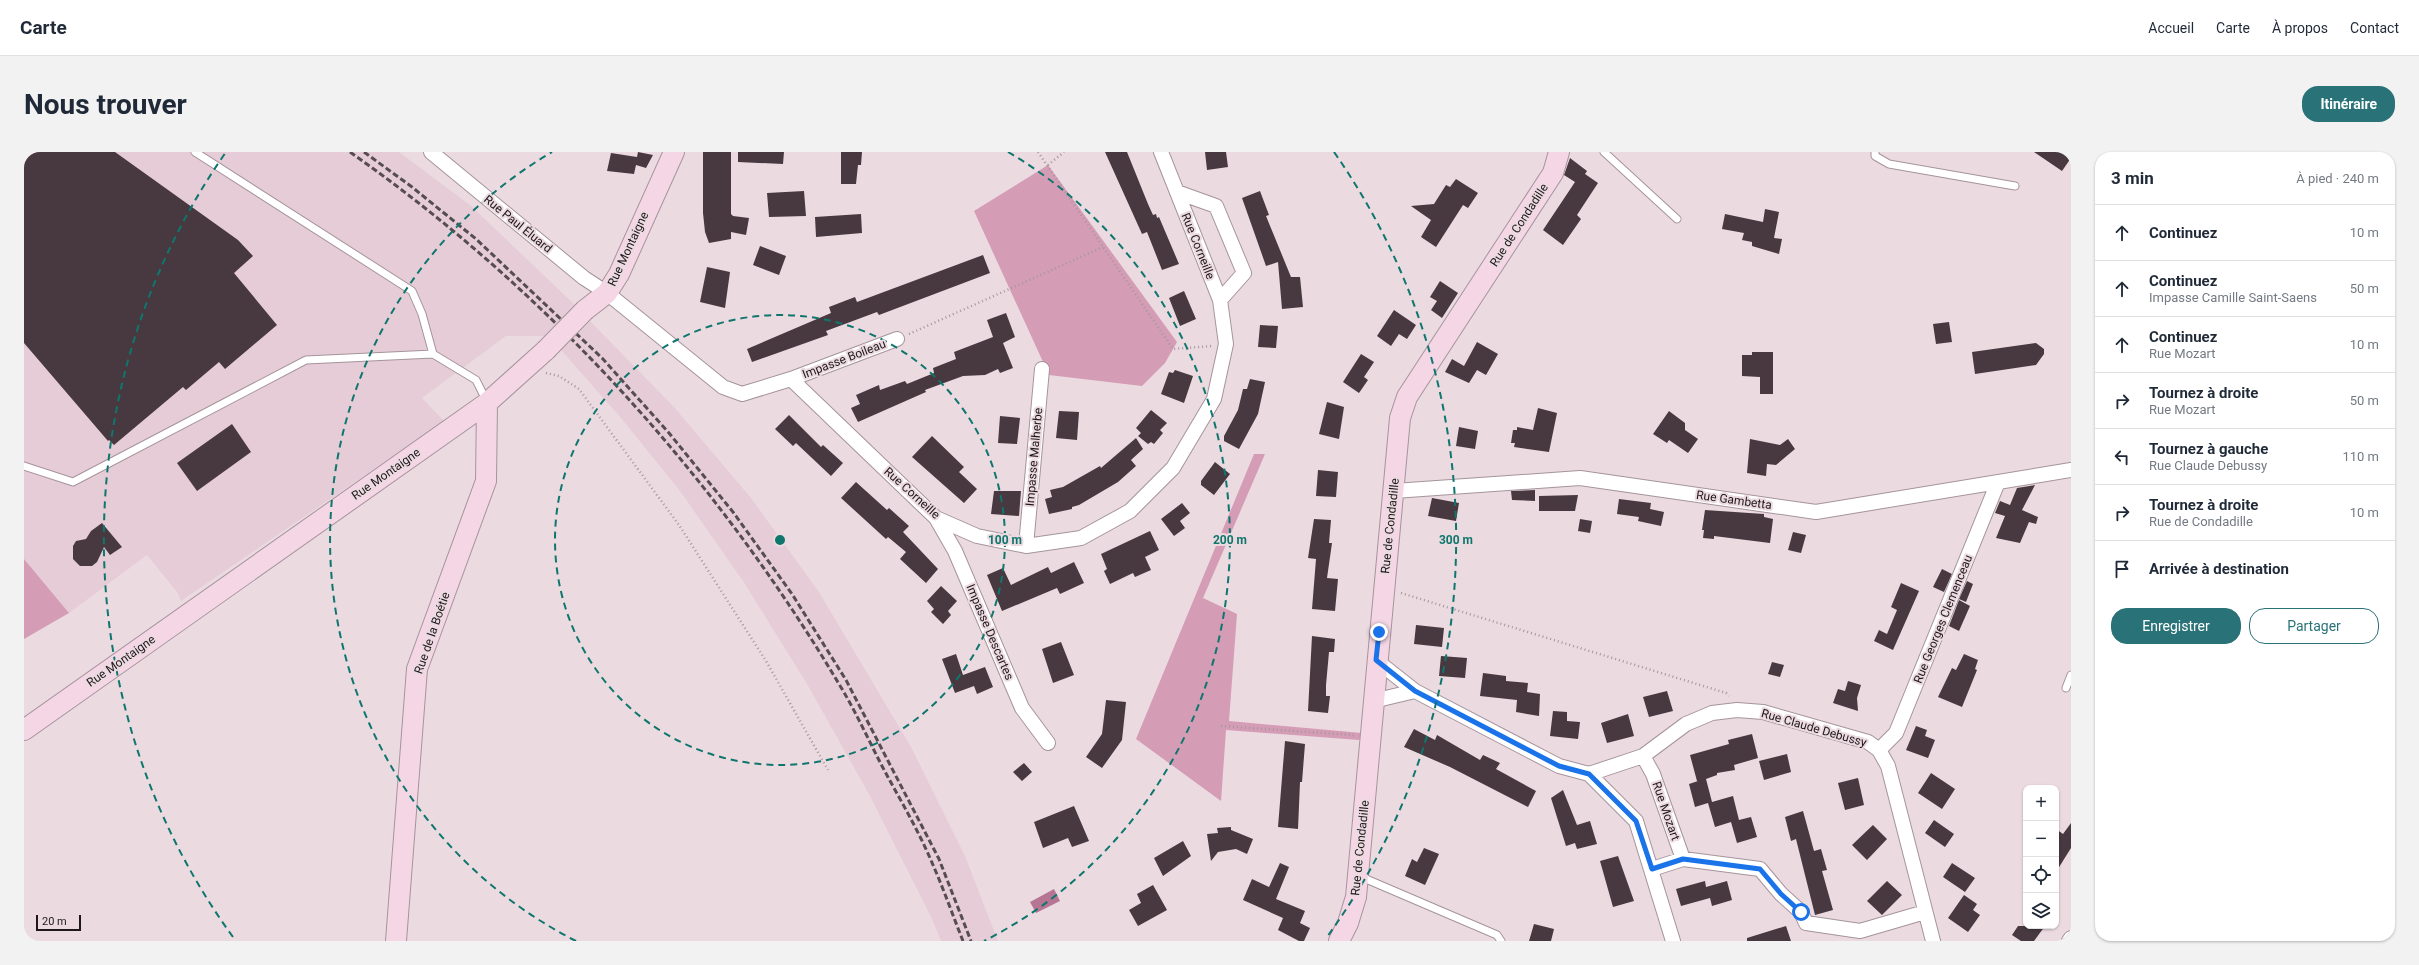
<!DOCTYPE html>
<html lang="fr">
<head>
<meta charset="utf-8">
<style>
	body { margin:0; font-family:Roboto,sans-serif; background:#f2f2f3; color:#1f2937 }
	.controls { position:absolute; right:12px; bottom:12px; display:grid; overflow:hidden; border-radius:8px; box-shadow:0 1px 3px #0004 }
	.controls button { width:36px; height:36px; display:grid; place-items:center; padding:0; border:0; border-bottom:1px solid #e0e1e3; background:#fff; color:#1f2937; font:20px sans-serif }
	.scale { position:absolute; left:12px; bottom:10px; width:45px; box-sizing:border-box; padding-left:4px; border:2px solid #1d171a; border-top:0; font-size:11px; line-height:14px; white-space:nowrap; color:#1d171a; -webkit-text-stroke:3px #ecdae1; paint-order:stroke }
	.stop { position:absolute; width:12px; height:12px; margin:-9px; border:3px solid #1a73e8; border-radius:50%; background:#fff }
	.stop.end { background:#1a73e8; border-color:#fff; box-shadow:0 1px 4px #0008 }
	.list { margin:0; padding:0; list-style:none }
	h2 { display:flex; justify-content:space-between; align-items:center; height:52px; margin:0; padding:0 16px; font-size:17px }
	h2 small { font-size:13px; font-weight:400; color:#747a83 }
	.list li { display:grid; grid-template-columns:26px 1fr auto; gap:12px; align-items:center; box-sizing:border-box; height:56px; padding:0 16px; border-top:1px solid #e0e1e3 }
	.list b { display:block; font-size:15px; white-space:nowrap }
	.list p { margin:0; font-size:13px; white-space:nowrap; color:#747a83 }
	.list em { font-size:13px; font-style:normal; color:#747a83 }
	.actions { display:flex; gap:8px; padding:12px 16px }
	.actions a { flex:1; padding:9px 0; border:1px solid #297378; border-radius:16px; text-align:center; font-size:14px; color:#297378 }
	.actions .main { background:#297378; color:#fff }
	.icon { flex:none; width:22px; height:22px; fill:none; stroke:currentColor; stroke-width:2; stroke-linecap:round; stroke-linejoin:round }
	.map { position:relative; flex:none; width:2047px; height:789px; overflow:hidden; border-radius:16px }
	header { display:flex; align-items:center; gap:24px; box-sizing:border-box; height:56px; padding:0 20px; background:#fff; border-bottom:1px solid #e0e1e3 }
	header strong { font-size:19px }
	nav { display:flex; gap:22px; margin-inline-start:auto; font-size:14px }
	.intro { display:flex; align-items:center; justify-content:space-between; box-sizing:border-box; height:96px; padding:0 24px }
	h1 { margin:0; font-size:28px }
	.button { padding:10px 18px; border-radius:16px; background:#297378; color:#fff; font-size:14px; font-weight:700 }
	main { display:flex; gap:24px; padding:0 24px }
	aside { flex:1; background:#fff; border-radius:16px; box-shadow:0 1px 3px #0004 }
	.map>svg:first-child { display:block }
	.built { fill:#e6ccd6 }
	.green { fill:#d49cb5 }
	.water { fill:#b67693 }
	.building { fill:#47393f }
	.lines { fill:none; stroke-linecap:round; stroke-linejoin:round }
	.lane-casing { stroke:#a5949b; stroke-width:9 }
	.street-casing { stroke:#a5949b; stroke-width:16 }
	.secondary-casing { stroke:#a5949b; stroke-width:22 }
	.path { stroke:#a5979d; stroke-width:2.5; stroke-dasharray:1 3; stroke-linecap:butt }
	.lane { stroke:#fff; stroke-width:7 }
	.street { stroke:#fff; stroke-width:14 }
	.secondary { stroke:#f4d6e5; stroke-width:20 }
	.rail { stroke:#564d51; stroke-width:3; stroke-dasharray:6 3; stroke-linecap:butt }
	.secondary-bridge-casing { stroke:#a5949b; stroke-width:22; stroke-linecap:butt }
	.secondary-bridge { stroke:#f4d6e5; stroke-width:20 }
	.route { stroke:#1a73e8; stroke-width:5 }
	.ring { fill:none; stroke:#0f766e; stroke-width:2; stroke-dasharray:7 5 }
	.labels { text-anchor:middle; dominant-baseline:central; stroke-width:4; stroke-linejoin:round; paint-order:stroke }
	.street-label { font-size:12px; fill:#1d171a; stroke:#ecdae1 }
	.centre { fill:#0f766e; stroke:#ecdae1; stroke-width:2 }
	.ring-label { font-size:12px; text-anchor:middle; font-weight:bold; fill:#0f766e; stroke:#ecdae1; stroke-width:4; stroke-linejoin:round; paint-order:stroke }
</style>
</head>
<body>
<header>
<strong>Carte</strong>
<nav><a>Accueil</a><a>Carte</a><a>À propos</a><a>Contact</a></nav>
</header>
<div class="intro"><h1>Nous trouver</h1><a class="button">Itinéraire</a></div>
<main>
<div class="map">
<svg width="2047" height="789" viewBox="0 0 2047 789">
	<rect width="100%" height="100%" fill="#ecdae1"/>
	<path class="built" d="M0,0h375l71,53 105,100 -31,31h-38l-84,62 22,23 -263,180 -4,-9 -30,-37 -78,58 -45,-54z
		M566,169l84,86 77,91 68,94 92,155 54,109 33,85h-57l-9,-22 -62,-123 -63,-112 -64,-103 -63,-90 -59,-73 -60,-68z"/>
	<path class="green" d="M1024,13l129,177 -12,21 -23,23 -93,-11 -75,-164z
		M1230,302h11l-62,144 34,16 -8,107 133,12 -3,7 -133,-10 -5,71 -85,-62z
		M0,407l45,54 -45,26z"/>
	<path class="water" d="M1030,737l6,12 -24,12 -6,-11z"/>
	<path class="building" d="M0,0h91l123,88 15,16 -19,17 43,52 -52,44 -6,-7 -33,28 -3,-3 -69,58 -5,-5 -1,1 -84,-98z
		M614,0l15,3 -7,13 -10,-3 -2,9 -27,-3 4,-18 26,4z
		M679,0h28v62l2,2 16,2 -3,17 -15,-3v7l-22,4 -4,-11 -2,-19z
		M714,0h46l-1,12 -45,-2z
		M817,0h21l-1,13h-3l-2,19h-15z
		M1081,0h22l21,52 5,11 3,-1 1,4 2,-1 20,47 -17,6 -15,-38 -5,2z
		M1181,0h21l2,15 -21,3z
		M2010,0h37v6l-9,13z
		M1546,6l17,13 -2,3 13,9 -21,32 4,4 -18,26 -20,-15 32,-48 -11,-7z
		M1432,27l22,14 -10,15 -5,-3 -27,42 -15,-10 10,-17 -20,-14 23,-2 12,-19 4,2z
		M780,39l2,25 -37,1 -2,-24z
		M1236,39l9,24 -3,1 25,61h9l3,30 -21,2 -4,-47 -12,4 -24,-68z
		M1741,57l14,3 -5,26 8,1 -3,15 -27,-8v-4l-10,-2 2,-7 -22,-4 3,-15 38,8z
		M837,62l1,19 -46,4 -1,-20z
		M736,94l26,10 -7,19 -26,-10z
		M959,103l7,18 -111,42 -2,-3 -51,19 2,4 -76,27 -5,-13 84,-36 -2,-6 26,-10 2,5z
		M683,115l23,5 -5,36 -25,-6z
		M1416,129l18,12 -16,25 -11,-8 6,-9 -7,-4z
		M1160,139l12,28 -16,7 -11,-28z
		M1370,158l22,15 -9,14 -8,-5 -8,12 -14,-10z
		M982,161l9,24 -12,6 10,25 -13,5 -2,-4 -13,6 -22,1 -38,14 1,2 -68,30 -7,-14 9,-4 -4,-9 23,-10 1,5 25,-9 2,3 27,-11 -1,-5 23,-9 -2,-7 39,-15 -6,-17z
		M1925,170l3,20 -16,2 -3,-20z
		M1236,173l18,1 -2,22 -18,-1z
		M1453,190l21,12 -12,21 -9,-5 -8,13 -24,-11 7,-13 12,7z
		M2012,191l8,6v5l-8,11 -61,9 -3,-22z
		M1728,200h21v42h-13v-17l-18,-1v-21h10z
		M1337,202l13,8 -10,15 4,3 -9,13 -16,-11z
		M1151,218l18,6 -9,27 -23,-9 8,-22 4,1z
		M1226,227l15,3 -7,32 -19,35 -15,-8v-5l14,-26 5,-21h4z
		M1303,250l17,5 -5,32 -20,-5z
		M1514,256l19,5 -8,39 -35,-5 1,-4h-4l2,-13h4v-3l16,3z
		M1127,258l16,13 -7,7 3,3 -9,11 -3,-2 -3,2 -10,-8 3,-3 -5,-5z
		M1035,259l20,1 -2,28 -21,-2z
		M1645,259l16,12v7l13,9 -10,14 -19,-13 -2,3 -14,-9z
		M765,263l32,32 2,-2 20,18 -12,13 -35,-33 -3,3 -18,-17z
		M976,264l20,2 -3,26 -19,-1z
		M208,272l19,28 -54,39 -20,-28z
		M1435,275l19,4 -3,18 -19,-3z
		M908,284l32,31 -5,5 18,17 -13,14 -52,-46z
		M1112,286l7,11 -12,11 5,6 -18,16 -39,23 -7,2v2l-23,5 -4,-15 7,-2 -2,-7 13,-3 37,-21 1,2z
		M1726,287l30,6 8,-6 7,10 -19,16 -9,-1 -1,12 -19,-3z
		M1191,310l15,12 -16,21 -13,-10v-4z
		M1294,318l20,2 -2,25 -20,-1z
		M832,330l31,28 2,-2 20,18 -6,6 35,37 -12,14 -26,-24 6,-7 -18,-15 -2,2 -45,-41z
		M2011,333l-13,25 16,7 -2,7 -7,-2 -9,21 -24,-5 9,-22 -10,-3 5,-12 10,4 7,-17z
		M1511,338v11l-23,-1 -1,-9z
		M970,339h27l-2,25 -28,-2z
		M1554,343l-3,16h-36v-15z
		M1408,346l27,5 -3,18 -28,-5z
		M1595,347l32,4 -1,6 14,3 -3,14 -23,-5 1,-4 -22,-3z
		M1158,351l8,10 -10,8 5,7 -11,8 -13,-17z
		M1681,358l59,4v3l9,2 -3,24 -56,-7v3l-11,-1 1,-8h-2z
		M1290,367l17,1 -2,23h3l-5,35 11,1 -3,32 -23,-2 4,-50 -8,-1z
		M1556,367l12,2 -2,12 -12,-2z
		M78,371l20,24 -12,8 -6,-8 -7,15 -5,4h-12l-7,-7v-13l3,-5 10,-2 5,-8z
		M1126,379l9,19 -14,7 6,13 -16,7 -2,-4 -23,11 -6,-13 3,-2 -6,-15z
		M1769,380l13,3 -5,18 -13,-3z
		M1050,410l10,21 -24,11 -3,-6 -55,23 -15,-36 16,-7 8,17 37,-18 3,6z
		M1918,417l10,5 -8,18 -11,-5z
		M1943,429l6,3 -7,18 -7,-3z
		M1877,431l18,8 -26,59 -19,-9 5,-11 8,4 10,-24 -6,-3z
		M917,434l16,15 -9,10 3,4 -8,9 -12,-12 3,-3 -7,-8z
		M1935,448l11,6 -11,25 -10,-5z
		M1392,473l28,3 -2,19 -28,-3z
		M1288,484l23,3 -1,13h-5l-3,33v11h4l-2,17 -20,-2z
		M1037,490l13,33 -21,8 -11,-34z
		M932,502l7,21 22,-8 8,20 -16,7 -3,-8 -19,7 -13,-34z
		M1940,502l14,6 -3,9 2,1 -15,37 -24,-10 14,-29 4,2z
		M1417,504l26,2 -2,20 -26,-2z
		M1748,510l12,3 -4,12 -12,-3z
		M1459,521l23,3v5l22,2 -1,9 13,2 -1,22 -23,-4 1,-12 -37,-4z
		M1824,529l13,4 -4,13 1,13 -25,-8 5,-14 7,2z
		M1643,539l6,20 -24,6 -6,-20z
		M1082,548l20,2 -4,38 -20,28 -16,-11 16,-23z
		M1529,559l14,1v9l13,1 -2,17 -28,-3z
		M1604,562l6,22 -27,7 -6,-20z
		M1892,574l11,4 -2,6 10,4 -7,18 -22,-8z
		M1390,577l21,11 2,-5 43,25 3,-5 17,8 -4,6 40,22 -8,16 -78,-40 -46,-20z
		M1728,582l6,24 -24,7 1,5 -18,3v2l-11,4 6,23 21,-6 6,24 -4,1 16,-4 6,20 -20,6 -6,-21 -16,5 -7,-24 -13,4 -6,-23 9,-3h-1l-7,-26 39,-11 -1,-4z
		M1261,589l20,3 -3,38h-2l-2,47 -20,-2z
		M1763,602l4,18 -27,8 -5,-19z
		M1000,611l8,9 -10,9 -9,-9z
		M1907,621l24,16 -13,20 -24,-16z
		M1834,626l6,27 -19,5 -7,-27z
		M1539,638l14,35 13,-4 7,23 -20,5 -2,-6 -9,3 -15,-48z
		M1050,654l15,35 -17,6 -4,-9 -25,10 -9,-26z
		M1779,659l11,40 7,-2 6,21 -5,1 11,39 -18,5 -19,-76 -5,2 -6,-24z
		M1910,668l20,14 -9,13 -20,-14z
		M2047,671v25l-15,24v-43l7,5z
		M1849,673l14,14 -20,21 -15,-15z
		M1207,675v3l22,9 -6,15 -11,-5 -18,3 -7,9 -4,-27 11,-1 -1,-5z
		M1159,689l8,15 -28,20 -9,-18z
		M1400,696l15,6 -14,31 -20,-9 7,-17 5,3z
		M1594,704l16,45 -21,6 -13,-46z
		M1256,711l9,4 -13,32 29,12 -5,12 10,5 -6,13h-5l-21,-11 5,-12 -40,-18 9,-21 17,8z
		M1928,711l23,15 -10,14 -22,-15z
		M1681,729l1,6 21,-6 5,19 -20,6 -2,-8 -29,8 -5,-17z
		M1863,729l15,14 -20,20 -15,-14z
		M1129,733l14,25 -29,16 -9,-16 12,-7 -4,-9z
		M1940,743l13,9 -4,6 7,5 -12,17 -20,-14z
		M1510,772l20,5 -3,12h-22z
		M1762,774l5,15h-44v-3z
		M1994,774h27l-11,15h-13l-9,-6z"/>
	<g class="lines">
		<defs>
			<path id="lane" d="M171,0l217,139 10,23 11,40
				M1580,0l73,67
				M1851,0v4l14,8 126,22
				M0,314l49,16 233,-122 127,-6 43,26 11,22
				M2042,536l5,-13
				M1335,724l138,59 4,6"/>
			<path id="street" d="M407,0l153,126 23,15 116,94 19,7 49,-15 145,139 41,18 49,10 55,-8 49,-27 43,-43 41,-69 12,-55 -6,-44 -59,-148
				M1153,40l39,14 28,67 -24,27
				M767,227l106,-40
				M1370,339l186,-13 236,34 255,-42
				M912,366l19,33 67,157 26,35
				M1002,394l16,-177
				M1391,539l144,75 30,8 54,-18 43,-32 26,-11 25,-3 26,2 105,30 11,8 9,16 45,175
				M1349,549l42,-10 -38,-30
				M1855,598l17,-17 102,-251
				M1619,604l10,18 30,85 -31,10
				M1565,622l47,47 37,120
				M1659,707l77,10 21,25 20,18 5,11 54,8 65,-19
				M2045,789l2,-3"/>
			<path id="secondary" d="M561,158l22,-17 12,-19 55,-122
				M0,578l463,-327 59,-53
				M372,789l21,-272 69,-188 1,-78
				M1315,789l9,-18 8,-26 44,-479 7,-21 146,-224 6,-21"/>
		</defs>
		<use href="#lane" class="lane-casing"/>
		<use href="#street" class="street-casing"/>
		<use href="#secondary" class="secondary-casing"/>
		<path class="path" d="M1014,0l135,197 39,-3
			M1024,13l16,-13
			M885,182l194,-87
			M522,221l13,3 20,13 100,136 87,136 62,109
			M1377,441l325,100 3,3
			M1197,574l133,9"/>
		<use href="#lane" class="lane"/>
		<use href="#street" class="street"/>
		<use href="#secondary" class="secondary"/>
		<path class="rail" d="M326,0c199,140 365,324 489,532 16,26 29,55 43,82 17,32 37,65 51,99 11,25 20,51 30,76
			M340,0l48,35 64,52 126,119 67,75 64,79 59,82 54,86 93,179 32,82"/>
		<defs>
			<path id="secondary-bridge" d="M522,198l39,-40"/>
		</defs>
		<use href="#secondary-bridge" class="secondary-bridge-casing"/>
		<use href="#secondary-bridge" class="secondary-bridge"/>
	</g>
	<g class="lines">
		<path class="route" d="M1355,480l-3,28 39,31 144,75 30,8 47,47 16,48 31,-10 77,10 21,25 20,18"/>
	</g>
	<g class="ring">
		<circle cx="756" cy="388" r="225"/>
		<path d="M552 789A450 450 0 0 1 528 0M984 0A450 450 0 0 1 960 789"/>
		<path d="M209 785A676 676 0 0 1 202 0M1310 0A676 676 0 0 1 1303 785"/>
	</g>
	<g class="labels">
		<g class="street-label">
			<text transform="translate(494 72) rotate(39)">Rue Paul Éluard</text>
			<text transform="translate(1495 73) rotate(-57)">Rue de Condadille</text>
			<text transform="translate(1174 94) rotate(68)">Rue Corneille</text>
			<text transform="translate(604 97) rotate(-65)">Rue Montaigne</text>
			<text transform="translate(820 207) rotate(-21)">Impasse Boileau</text>
			<text transform="translate(1010 305) rotate(-85)">Impasse Malherbe</text>
			<text transform="translate(362 322) rotate(-35)">Rue Montaigne</text>
			<text transform="translate(888 341) rotate(42)">Rue Corneille</text>
			<text transform="translate(1710 348) rotate(8)">Rue Gambetta</text>
			<text transform="translate(1366 374) rotate(-84)">Rue de Condadille</text>
			<text transform="translate(1919 467) rotate(-68)">Rue Georges Clemenceau</text>
			<text transform="translate(966 480) rotate(67)">Impasse Descartes</text>
			<text transform="translate(408 481) rotate(-71)">Rue de la Boétie</text>
			<text transform="translate(97 509) rotate(-35)">Rue Montaigne</text>
			<text transform="translate(1790 576) rotate(16)">Rue Claude Debussy</text>
			<text transform="translate(1642 659) rotate(71)">Rue Mozart</text>
			<text transform="translate(1336 696) rotate(-84)">Rue de Condadille</text>
		</g>
	</g>
	<circle cx="756" cy="388" r="6" class="centre"/>
	<g class="ring-label">
		<text x="981" y="392">100 m</text>
		<text x="1206" y="392">200 m</text>
		<text x="1432" y="392">300 m</text>
	</g>
</svg>
<div class="controls">
<button>+</button>
<button>−</button>
<button><svg class="icon" aria-label="locate" viewBox="0 0 24 24"><circle cx="12" cy="12" r="6"/><path d="M12 2v4M12 18v4M2 12h4M18 12h4"/></svg></button>
<button><svg class="icon" aria-label="layers" viewBox="0 0 24 24"><path d="M12 4l9 5-9 5-9-5zM3 14l9 5 9-5"/></svg></button>
</div>
<div class="scale">20 m</div>
<div class="stop" style="left:1777px;top:760px"></div>
<div class="stop end" style="left:1355px;top:480px"></div>
</div>
<aside>
<h2>3 min<small>À pied · 240 m</small></h2>
<ul class="list">
<li><svg class="icon" aria-label="ahead" viewBox="0 0 24 24"><path d="M12 20V5M6 11l6-6 6 6"/></svg><div><b>Continuez</b></div><em>10 m</em></li>
<li><svg class="icon" aria-label="ahead" viewBox="0 0 24 24"><path d="M12 20V5M6 11l6-6 6 6"/></svg><div><b>Continuez</b><p>Impasse Camille Saint-Saens</p></div><em>50 m</em></li>
<li><svg class="icon" aria-label="ahead" viewBox="0 0 24 24"><path d="M12 20V5M6 11l6-6 6 6"/></svg><div><b>Continuez</b><p>Rue Mozart</p></div><em>10 m</em></li>
<li><svg class="icon" aria-label="right" viewBox="0 0 24 24"><path d="M7 20v-9h11M14 6l5 5-5 5"/></svg><div><b>Tournez à droite</b><p>Rue Mozart</p></div><em>50 m</em></li>
<li><svg class="icon" aria-label="left" viewBox="0 0 24 24"><path d="M17 20v-9H6M10 6l-5 5 5 5"/></svg><div><b>Tournez à gauche</b><p>Rue Claude Debussy</p></div><em>110 m</em></li>
<li><svg class="icon" aria-label="right" viewBox="0 0 24 24"><path d="M7 20v-9h11M14 6l5 5-5 5"/></svg><div><b>Tournez à droite</b><p>Rue de Condadille</p></div><em>10 m</em></li>
<li><svg class="icon" aria-label="arrive" viewBox="0 0 24 24"><path d="M6 21V4h12l-3 4 3 4H6"/></svg><div><b>Arrivée à destination</b></div></li>
</ul>
<div class="actions"><a class="main">Enregistrer</a><a>Partager</a></div>
</aside>
</main>
</body>
</html>
